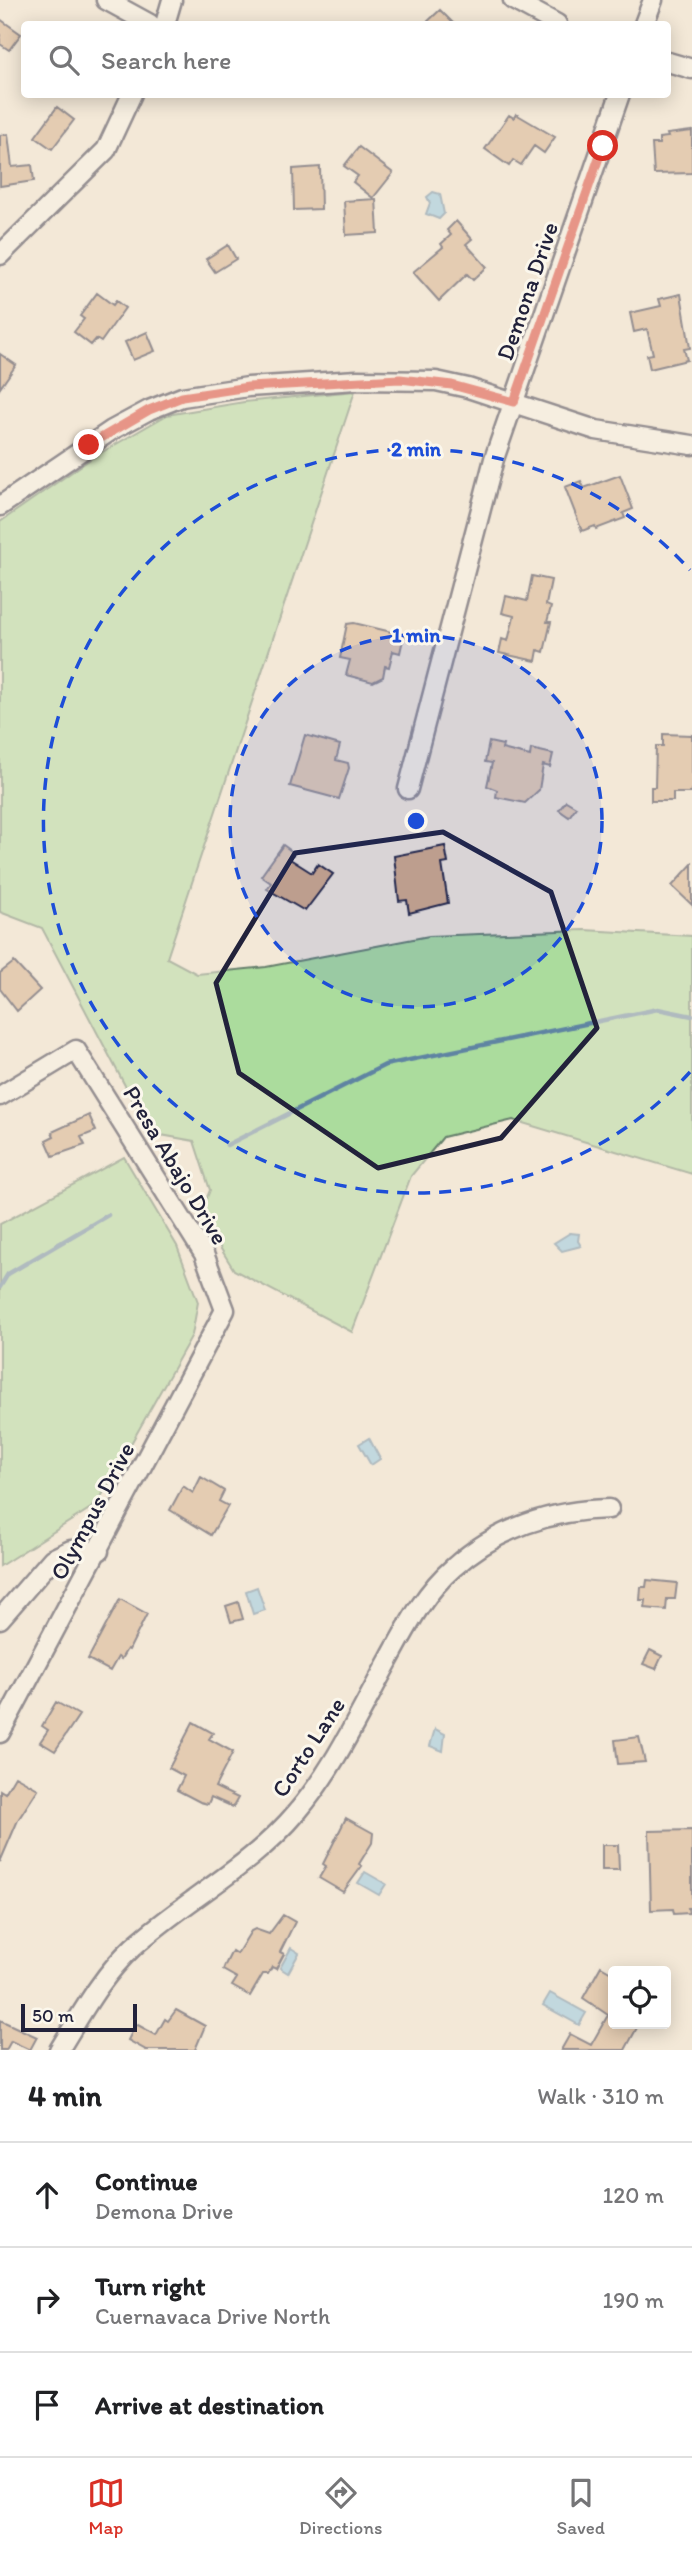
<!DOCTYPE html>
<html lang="en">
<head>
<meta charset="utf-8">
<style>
	body { margin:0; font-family:Itim,sans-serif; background:#f6f6f6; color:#202124 }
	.controls { position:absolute; right:21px; bottom:21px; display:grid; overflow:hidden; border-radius:7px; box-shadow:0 4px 18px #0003 }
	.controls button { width:63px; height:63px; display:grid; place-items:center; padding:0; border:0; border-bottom:2px solid #e0e0e0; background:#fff; color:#202124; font:35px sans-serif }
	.scale { position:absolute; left:21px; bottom:18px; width:116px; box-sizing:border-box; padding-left:7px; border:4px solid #22223b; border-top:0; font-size:19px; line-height:24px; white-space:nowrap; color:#22223b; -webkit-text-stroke:5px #fbf7ec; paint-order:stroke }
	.stop { position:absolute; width:21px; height:21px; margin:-16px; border:5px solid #d93025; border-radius:50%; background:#fff }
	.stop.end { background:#d93025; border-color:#fff; box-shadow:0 2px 7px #0008 }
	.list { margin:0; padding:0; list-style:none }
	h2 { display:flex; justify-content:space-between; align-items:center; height:91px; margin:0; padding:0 28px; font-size:30px }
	h2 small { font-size:23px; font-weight:400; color:#757577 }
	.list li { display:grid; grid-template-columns:46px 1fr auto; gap:21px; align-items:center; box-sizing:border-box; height:105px; padding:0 28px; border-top:2px solid #e0e0e0 }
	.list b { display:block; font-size:26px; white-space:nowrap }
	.list p { margin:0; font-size:23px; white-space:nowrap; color:#757577 }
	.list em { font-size:23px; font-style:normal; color:#757577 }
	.icon { flex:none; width:38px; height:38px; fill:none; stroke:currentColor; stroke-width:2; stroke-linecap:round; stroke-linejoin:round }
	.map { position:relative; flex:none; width:692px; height:2050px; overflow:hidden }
	.search { position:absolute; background:#fff; box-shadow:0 4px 18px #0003; left:21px; right:21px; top:21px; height:77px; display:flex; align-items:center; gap:18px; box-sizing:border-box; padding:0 24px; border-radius:7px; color:#757577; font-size:26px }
	.sheet { height:406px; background:#fff }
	nav { display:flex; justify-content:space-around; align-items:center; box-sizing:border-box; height:98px; border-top:2px solid #e0e0e0; background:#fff; font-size:19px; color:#757577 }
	nav a { display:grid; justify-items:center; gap:4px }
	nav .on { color:#d93025 }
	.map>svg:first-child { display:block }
	.green { fill:#abdc9d; stroke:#667f6c; stroke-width:2 }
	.water { fill:#87c5e7; stroke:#5f84a2; stroke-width:2 }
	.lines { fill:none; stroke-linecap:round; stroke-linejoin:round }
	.stream { stroke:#5f84a2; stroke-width:4.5 }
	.building { fill:#d3aa85; stroke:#22223b; stroke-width:2 }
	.minor-casing { stroke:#22223b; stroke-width:23 }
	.minor { stroke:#fbf7ec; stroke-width:18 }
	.route { stroke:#d93025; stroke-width:9 }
	.marked { fill:none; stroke:#22223b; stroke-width:5; stroke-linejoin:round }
	.ring { fill:none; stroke:#1d4ed8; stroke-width:3.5; stroke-dasharray:12 9 }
	.labels { text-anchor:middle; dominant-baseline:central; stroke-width:6; stroke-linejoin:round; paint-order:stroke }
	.street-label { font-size:24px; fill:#22223b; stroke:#fbf7ec }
	.centre { fill:#1d4ed8; stroke:#fbf7ec; stroke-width:3.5 }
	.ring-label { font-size:21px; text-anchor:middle; font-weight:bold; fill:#1d4ed8; stroke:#fbf7ec; stroke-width:6; stroke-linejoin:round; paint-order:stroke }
</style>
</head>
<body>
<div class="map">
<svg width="692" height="2050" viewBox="0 0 692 2050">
	<rect width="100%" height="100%" fill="#f3e8d7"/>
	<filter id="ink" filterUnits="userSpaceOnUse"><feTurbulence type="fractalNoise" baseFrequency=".0143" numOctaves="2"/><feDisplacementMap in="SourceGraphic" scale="14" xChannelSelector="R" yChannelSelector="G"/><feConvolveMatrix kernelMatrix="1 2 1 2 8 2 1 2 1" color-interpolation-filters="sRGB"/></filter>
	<g filter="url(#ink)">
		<path class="green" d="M355,391l-188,567 30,16 69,-7 163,-31 155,-6 108,6v238l-179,-54 -70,17 -32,39 -59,156 -118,-62 -34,-55 10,-25 -16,-49 -44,-8 -108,-205 -42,-16v-390l92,-64 75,-43 77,-13z
			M124,1157l53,89 21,56 -6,33 -95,169 -97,62v-342z"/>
		<path class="water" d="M433,192l7,2 4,20 -5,5 -13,-5 4,-11 -3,-6z
			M570,1233l9,1 -1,7 3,5 -19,5 -8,-8z
			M369,1438l11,21 -9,6 -12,-21z
			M257,1587l8,23 -12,4 -7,-23z
			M435,1729l10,5 -2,17 -13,-5z
			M365,1872l21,12 -7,11 -21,-12z
			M291,1948l8,5 -11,20 -8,-5z
			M550,1993l36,20 -7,12 -36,-20z"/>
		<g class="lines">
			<path class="stream" d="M227,1145l158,-80 273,-56 34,7
				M0,1287l8,-13 100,-59"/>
		</g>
		<path class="building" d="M440,10l14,14h-29z
			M0,19l21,15 -12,16 -9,-6z
			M57,107l17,13 -22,29 -17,-12z
			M516,114l39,23 -11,16 -10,-7 -13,19 -8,-5 -4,6 -24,-17 24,-34 5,3z
			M692,131v42l-38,1 -2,-30h7v-6l9,-1 -1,-3z
			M8,134l4,33 20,-2 2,16 -34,5v-51z
			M359,147l34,26 -20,25 -20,-16 5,-6 -14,-10z
			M320,167l1,42 -27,1 -1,-41z
			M376,199l2,34 -32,2 -2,-34z
			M456,221l16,18 -6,5 21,23 -14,13 -6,-6 -28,27 -26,-29 30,-25 -2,-3 10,-9 -4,-5z
			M228,245l8,14 -21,13 -9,-13z
			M97,293l16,12 3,-4 9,7 -24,34 -5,-3 -5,6 -17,-13 10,-13 -4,-3z
			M681,294l9,54 -6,1 3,11 -37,9 -3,-14 6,-1 -6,-25 -13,3 -4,-19 31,-7 -2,-7z
			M147,332l8,19 -22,9 -8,-18z
			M0,354l16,11 -16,23z
			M620,475l13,34 -10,4 2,5 -29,11 -1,-3 -13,5 -17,-44 16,-6 3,7z
			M532,576l19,4 -5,25 5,2 -4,15h4l-7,30 -6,-2 -2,11 -37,-8 3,-14 6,2 6,-25 -12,-3 4,-17 21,5z
			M354,623l50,12 -4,18 -7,-2 -4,16 -4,-1 -2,11 -10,5 -27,-7 4,-15 -10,-2 7,-34z
			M663,734l29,1v58h-19v8h-22v-14h4l1,-41h7z
			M305,735l35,10 -4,15 12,3 1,5 -10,31 -49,-13z
			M489,742l14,3 -1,4 28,7 1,-7 22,5 -3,13 -7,-2 -4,25 -14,13 -29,-6 1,-7 -10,-4 5,-23 -7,-1z
			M566,801l10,6 -7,10 -10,-7z
			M283,845l11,8 -4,6 22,14 6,-9 15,10 -28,37 -38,-22 4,-6 -10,-7z
			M445,846l3,17 -6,1 6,39 -39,10 -2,-13 -8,1 -5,-45z
			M692,864v41l-20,-19z
			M14,962l26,28 -23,21 -17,-22v-16z
			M89,1115l7,16 -15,6 4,8 -32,11 -7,-16 8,-4 -2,-4z
			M201,1477l23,14 -5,10 9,5 -17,29 -41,-25 13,-24 10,7z
			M647,1580l30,3 -2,16h-8l-1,11 -21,-2 1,-8h-6l1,-13h5z
			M120,1599l27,15 -18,36 -2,-1 -6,10 -3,-2 -8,14 -22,-12z
			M238,1602l5,17 -12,3 -5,-16z
			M650,1650l12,6 -6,13 -13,-5z
			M56,1702l23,13 -24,36 -15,-9 8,-12 -6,-4z
			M193,1722l20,11 -4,6 24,13 -18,35 23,11 -5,9 -22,-10 -3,7 -8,-2 -23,-12 7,-14 -15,-8z
			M639,1737l6,25 -27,2 -3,-24z
			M15,1776l23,13 -20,31 -18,42v-72l5,3z
			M346,1818l27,15 -1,10 -13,21 3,2 -19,26 -24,-14 7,-12 -3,-2z
			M692,1830v78h-4l1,5 -15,1 -1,-5 -22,1 -2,-79z
			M602,1845h16l1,25h-17z
			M283,1915l12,7 -15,30 4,2 -8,15 -4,-2 -4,7h-5l-13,22 -18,-10 5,-8 -14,-8 2,-5 7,-14 5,3 14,-23 4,-2 14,5z
			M601,1966l12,7v51h26l-14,26h-64l9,-16 21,11 17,-30 -25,-17z
			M176,2010l29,16 -10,24h-49l-18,-10 8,-16 20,11 9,-16 3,2z
			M0,2020l37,17 -7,13 -19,-9 -5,9h-6z"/>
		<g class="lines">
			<defs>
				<path id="minor" d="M106,0l44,24
					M513,0l44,24
					M165,24l7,-24
					M644,24l9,-24
					M668,62l24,7
					M0,255l106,-105 26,-56
					M0,506l112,-76 37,-20 33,-13 66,-10 109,-7 79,1 32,7 128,42 96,15
					M408,789l86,-330 126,-365
					M0,1096l76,-46 128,204 21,56 -225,423
					M0,1619l52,-60 19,-9 28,1
					M59,2050c23,-37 42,-73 74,-103 53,-48 117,-79 164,-135 39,-46 64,-102 93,-154 18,-33 35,-66 64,-91 43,-39 98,-57 155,-58"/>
			</defs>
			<use href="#minor" class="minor-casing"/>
			<use href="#minor" class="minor"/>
		</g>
	</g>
	<g class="lines" filter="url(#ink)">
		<path class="route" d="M89,445l60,-35 33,-13 66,-10 152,-8 52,6 62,17 89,-256"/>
	</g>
	<path d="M0 0H692V2050H0ZM443,832l108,60 46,136 -96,110 -123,30 -139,-95 -23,-90 79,-130z" fill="#f3e8d7" fill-opacity=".55" fill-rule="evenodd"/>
	<path class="marked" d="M443,832l108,60 46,136 -96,110 -123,30 -139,-95 -23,-90 79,-130z"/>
	<circle cx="416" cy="821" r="186" fill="#1d4ed8" fill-opacity=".12"/>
	<g class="ring">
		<circle cx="416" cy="821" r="186"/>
		<path d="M690 1072A372 372 0 1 1 690 570"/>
	</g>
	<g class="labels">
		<g class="street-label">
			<text transform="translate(527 291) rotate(-71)">Demona Drive</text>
			<text transform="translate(176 1165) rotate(59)">Presa Abajo Drive</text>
			<text transform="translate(92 1511) rotate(-62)">Olympus Drive</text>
			<text transform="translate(308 1747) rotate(-57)">Corto Lane</text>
		</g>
	</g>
	<circle cx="416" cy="821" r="10" class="centre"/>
	<g class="ring-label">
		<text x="416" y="456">2 min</text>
		<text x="416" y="642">1 min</text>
	</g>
</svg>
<div class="controls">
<button><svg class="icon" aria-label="locate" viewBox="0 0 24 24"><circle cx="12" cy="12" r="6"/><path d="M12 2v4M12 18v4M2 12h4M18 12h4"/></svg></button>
</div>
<div class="scale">50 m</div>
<div class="stop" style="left:603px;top:146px"></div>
<div class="stop end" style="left:89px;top:445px"></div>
<div class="search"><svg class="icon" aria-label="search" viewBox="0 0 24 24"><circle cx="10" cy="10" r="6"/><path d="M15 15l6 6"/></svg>Search here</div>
</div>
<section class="sheet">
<h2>4 min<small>Walk · 310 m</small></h2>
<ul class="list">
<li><svg class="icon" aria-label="ahead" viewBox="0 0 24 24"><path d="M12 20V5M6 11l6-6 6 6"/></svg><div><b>Continue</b><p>Demona Drive</p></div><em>120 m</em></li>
<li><svg class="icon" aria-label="right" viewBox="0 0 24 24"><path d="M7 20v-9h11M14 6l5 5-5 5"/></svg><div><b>Turn right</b><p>Cuernavaca Drive North</p></div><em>190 m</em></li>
<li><svg class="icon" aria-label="arrive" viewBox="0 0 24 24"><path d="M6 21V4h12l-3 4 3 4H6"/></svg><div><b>Arrive at destination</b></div></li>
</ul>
</section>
<nav>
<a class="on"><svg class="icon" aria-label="map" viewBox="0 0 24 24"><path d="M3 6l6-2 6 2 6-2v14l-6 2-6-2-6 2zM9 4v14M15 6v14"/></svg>Map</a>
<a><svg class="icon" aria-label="directions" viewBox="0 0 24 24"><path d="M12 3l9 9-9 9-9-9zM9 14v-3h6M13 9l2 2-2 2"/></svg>Directions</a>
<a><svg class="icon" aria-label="saved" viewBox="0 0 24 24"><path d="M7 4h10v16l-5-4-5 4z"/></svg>Saved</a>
</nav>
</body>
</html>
